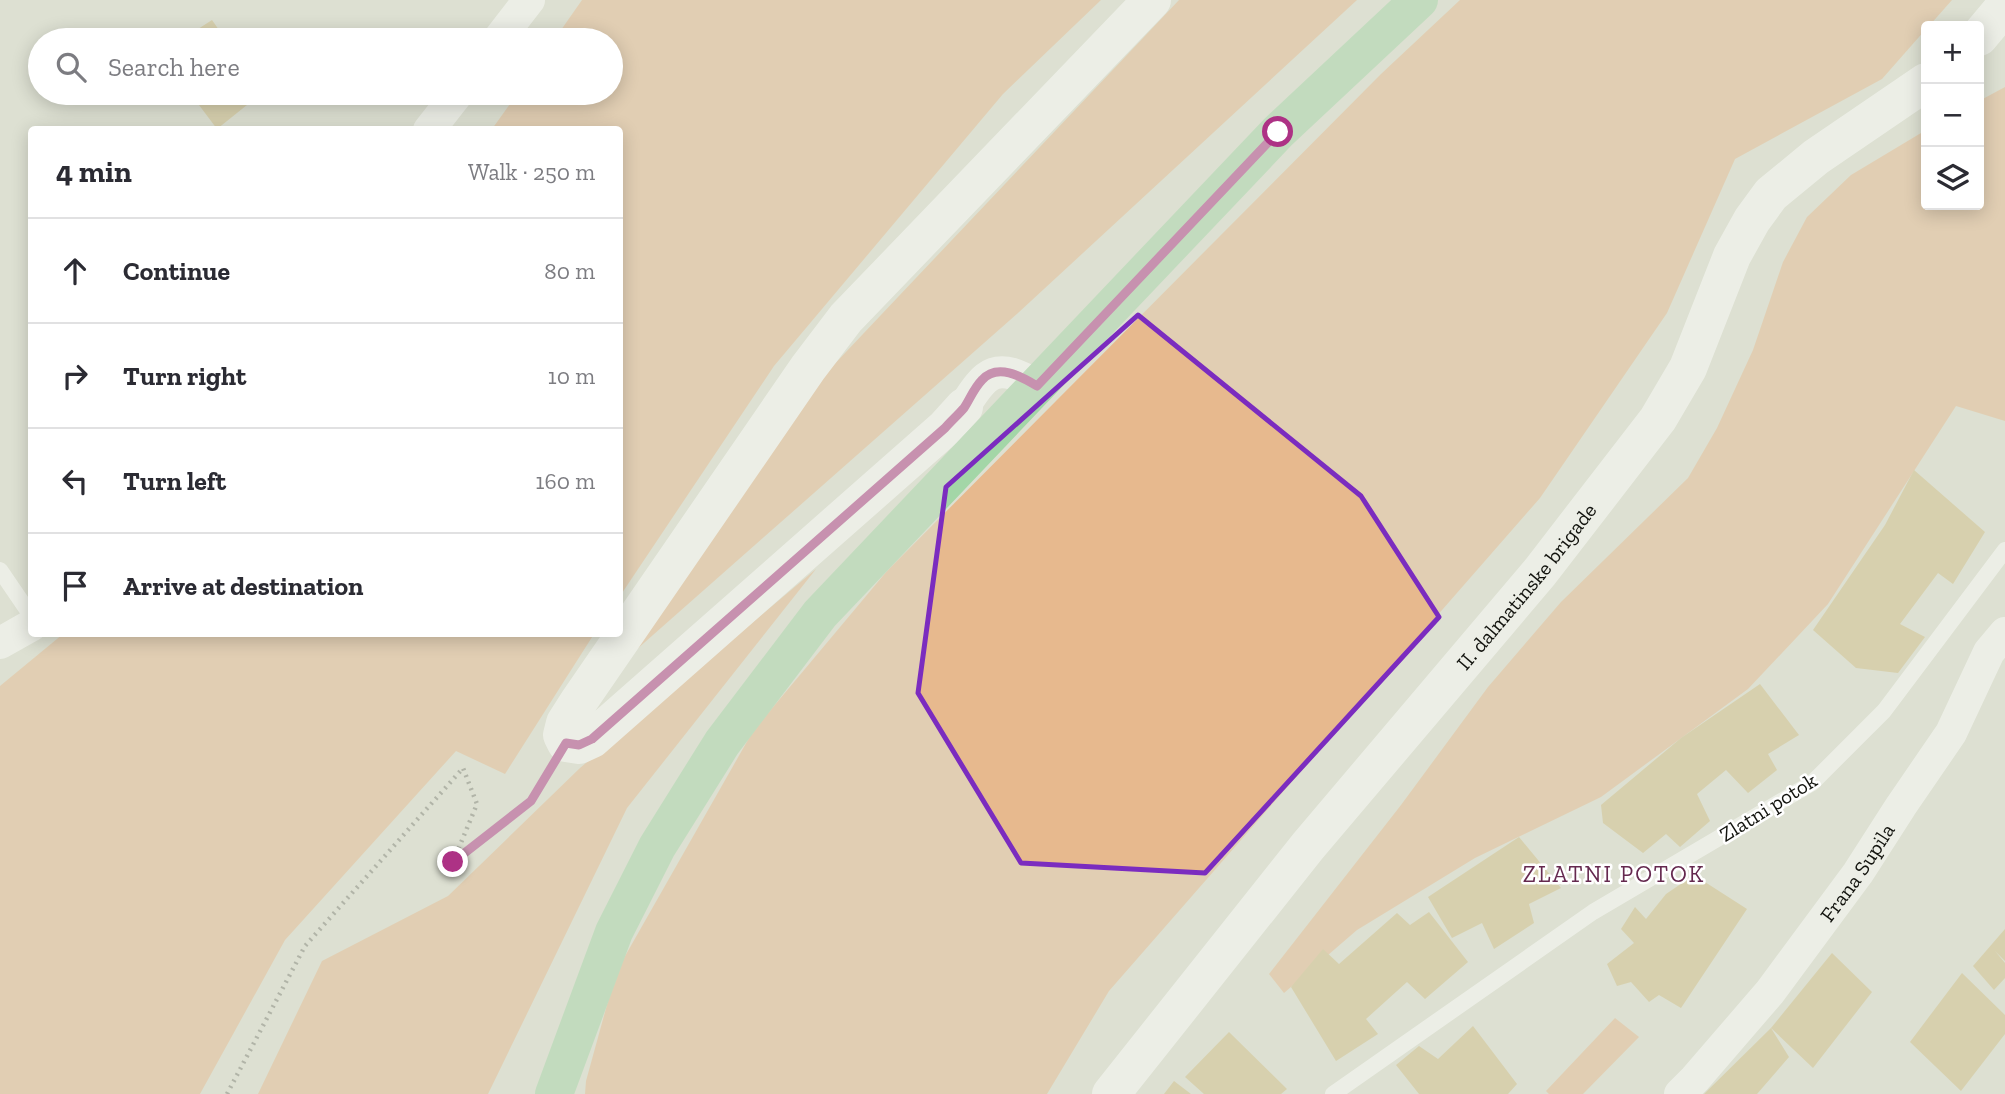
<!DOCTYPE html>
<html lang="en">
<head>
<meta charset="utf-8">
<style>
	body { margin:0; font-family:"Zilla Slab",serif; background:#f2f2f3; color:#2b2b33 }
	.controls { position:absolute; right:21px; top:21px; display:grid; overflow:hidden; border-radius:7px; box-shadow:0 4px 18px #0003 }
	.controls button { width:63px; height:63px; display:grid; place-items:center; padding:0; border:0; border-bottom:2px solid #e1e1e2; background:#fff; color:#2b2b33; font:35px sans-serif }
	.stop { position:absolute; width:21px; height:21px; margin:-16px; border:5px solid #ad3285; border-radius:50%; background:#fff }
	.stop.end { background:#ad3285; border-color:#fff; box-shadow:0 2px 7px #0008 }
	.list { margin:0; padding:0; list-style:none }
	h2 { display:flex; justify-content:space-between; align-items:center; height:91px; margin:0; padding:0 28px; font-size:30px }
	h2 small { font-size:23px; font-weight:400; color:#7c7c81 }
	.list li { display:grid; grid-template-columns:46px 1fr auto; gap:21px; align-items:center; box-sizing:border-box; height:105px; padding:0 28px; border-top:2px solid #e1e1e2 }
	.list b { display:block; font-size:26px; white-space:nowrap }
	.list em { font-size:23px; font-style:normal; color:#7c7c81 }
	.icon { flex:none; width:38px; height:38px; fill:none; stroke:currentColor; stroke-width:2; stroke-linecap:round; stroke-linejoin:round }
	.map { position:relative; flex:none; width:2005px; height:1094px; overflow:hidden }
	.search { position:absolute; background:#fff; box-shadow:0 4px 18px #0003; left:28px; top:28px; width:595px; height:77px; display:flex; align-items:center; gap:18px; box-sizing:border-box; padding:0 24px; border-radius:38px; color:#7c7c81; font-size:26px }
	.panel { position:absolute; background:#fff; box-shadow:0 4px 18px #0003; left:28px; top:126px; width:595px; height:511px; border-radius:7px }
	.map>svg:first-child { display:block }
	.green { fill:#e7b98e }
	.building { fill:#d1bd83 }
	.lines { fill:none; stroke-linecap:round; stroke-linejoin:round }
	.path { stroke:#7d7f75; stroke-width:4.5; stroke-dasharray:2 5; stroke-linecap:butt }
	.service { stroke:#fff; stroke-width:16 }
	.minor { stroke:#fff; stroke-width:32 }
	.tertiary { stroke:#fff; stroke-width:38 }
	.primary { stroke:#a3d6a7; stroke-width:38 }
	.route { stroke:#ad3285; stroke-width:9 }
	.marked { fill:none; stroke:#7b2cbf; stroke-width:5; stroke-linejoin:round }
	.labels { text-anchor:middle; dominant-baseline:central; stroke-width:5; stroke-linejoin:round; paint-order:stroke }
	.street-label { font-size:21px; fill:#12130e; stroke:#fff }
	.neighbourhood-label { font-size:23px; letter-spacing:2px; fill:#65294f; stroke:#fff }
</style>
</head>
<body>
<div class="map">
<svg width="2005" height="1094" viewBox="0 0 2005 1094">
	<rect width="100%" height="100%" fill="#dde0d2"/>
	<path class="green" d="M582,0h519l-98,94 -229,272 -154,230v-466l-128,-1 26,-36h93v-53h-57z
		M1179,0h178l-339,313 -382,337 192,-279z
		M1460,0h492l-23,26h-3v3l-44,50 -147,80 -68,154 -127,185 -431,493 -62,103h-462l1,-13 30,-109 137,-241 134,-160 494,-497z
		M2005,87v334l-49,-15 -128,198 -80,85 -147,108 -126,61 -118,72 -73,63 -15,-19 132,-169 87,-118 73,-85 127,-124 29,-50 36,-78 30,-88 24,-45 44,-42 75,-45v75h53v-104z
		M816,569l-189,239 -139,286h-230l64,-133 126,-65 132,-128z
		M63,634h531l-89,140 -49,-23 -171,189 -85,154h-200v-408z
		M1615,1018l24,19 -56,57h-34l-3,-3z"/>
	<path class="building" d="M212,20l14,20h-45z
		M190,93h72l-45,36z
		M1914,470l71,62 -32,52 -15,-11 -38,51 25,13 -27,36 -42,-5 -43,-38 72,-105z
		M1760,684l39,51 -31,19 9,16 -29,23 -22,-23 -29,24 13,27 -30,26 -14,-13 -23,19 -40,-30 -2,-18 80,-67z
		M1519,837l42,51 -32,16 5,19 -40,26 -12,-26 -30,15 -24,-41z
		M1694,875l53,34 -66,99 -22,-13 -10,7 -18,-20 -14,4 -10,-22 27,-21 -13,-14 14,-22 11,12 20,-25z
		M1429,912l39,50 -43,37 -18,-17 -41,37 12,15 -42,27 -45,-74 32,-38 16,15 58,-51 13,12z
		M2005,929v32l-10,-10 10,12v15l-11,12 -21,-24z
		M1832,953l40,39 -59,76 -42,-40z
		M1962,973l43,42v19l-44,57 -51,-49z
		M1473,1026l44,58 -9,10h-89l-23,-29 23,-19 19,13z
		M1771,1028l18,29 -32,37h-53z
		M1229,1032l58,57 -6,5h-77l-19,-17z
		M1174,1081l17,13h-27z"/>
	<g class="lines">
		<path class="path" d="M227,1094l78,-148 158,-178 14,36 -24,58 78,-61 19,-30"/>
		<path class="service" d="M0,570l32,47
			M1333,1094l260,-182 219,-129 72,-72 121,-161"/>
		<g class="minor">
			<path d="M498,40l31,-40"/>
			<path d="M429,130l29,-37"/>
			<path d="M964,407c22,-36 33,-46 73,-21"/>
			<path d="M0,643l32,-18"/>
			<path id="s1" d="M1680,1094l15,-15 75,-87 88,-119 43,-67 50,-73 38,-81 16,-19"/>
		</g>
		<g class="tertiary">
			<path d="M1979,37l26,-31"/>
			<path d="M964,407l-19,21 -353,311 -13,6 -13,-2 -4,-8 3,-12 14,-22 229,-333 38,-50 306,-318"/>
			<path id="s2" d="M1111,1094l197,-248 232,-274 118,-153 30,-51 44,-112 20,-36 19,-26 45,-37 110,-75"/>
		</g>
		<path class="primary" d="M554,1094l60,-162 43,-85 65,-104 98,-129 458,-482 141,-132"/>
	</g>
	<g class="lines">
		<path class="route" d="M453,862l78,-61 35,-58 13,2 13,-6 353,-311c6,-7 13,-13 19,-20 6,-9 10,-20 18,-28 15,-17 39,-4 55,6l241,-254"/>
	</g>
	<path d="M0 0H2005V1094H0ZM1138,315l223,181 78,121 -234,256 -184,-10 -103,-170 28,-206z" fill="#dde0d2" fill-opacity=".55" fill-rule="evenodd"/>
	<path class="marked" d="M1138,315l223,181 78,121 -234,256 -184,-10 -103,-170 28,-206z"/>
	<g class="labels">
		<g class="street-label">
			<text stroke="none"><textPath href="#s2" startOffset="656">II. dalmatinske brigade</textPath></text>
			<text transform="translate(1768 807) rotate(-32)">Zlatni potok</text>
			<text stroke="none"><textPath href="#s1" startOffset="284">Frana Supila</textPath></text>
		</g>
		<g class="neighbourhood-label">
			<text x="1614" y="874">ZLATNI POTOK</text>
		</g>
	</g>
</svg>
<div class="controls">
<button>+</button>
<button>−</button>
<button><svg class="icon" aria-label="layers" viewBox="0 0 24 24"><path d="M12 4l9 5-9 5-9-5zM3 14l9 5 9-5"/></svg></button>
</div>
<div class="stop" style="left:1278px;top:132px"></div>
<div class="stop end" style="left:453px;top:862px"></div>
<div class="search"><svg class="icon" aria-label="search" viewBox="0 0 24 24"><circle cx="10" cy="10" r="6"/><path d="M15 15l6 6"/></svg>Search here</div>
<section class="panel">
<h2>4 min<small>Walk · 250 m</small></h2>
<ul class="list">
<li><svg class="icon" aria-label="ahead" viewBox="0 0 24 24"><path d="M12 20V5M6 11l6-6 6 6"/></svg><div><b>Continue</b></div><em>80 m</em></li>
<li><svg class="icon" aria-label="right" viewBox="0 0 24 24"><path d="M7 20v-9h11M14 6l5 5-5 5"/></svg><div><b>Turn right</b></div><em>10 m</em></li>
<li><svg class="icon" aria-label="left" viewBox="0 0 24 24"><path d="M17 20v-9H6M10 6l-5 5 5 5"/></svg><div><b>Turn left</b></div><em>160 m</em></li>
<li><svg class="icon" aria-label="arrive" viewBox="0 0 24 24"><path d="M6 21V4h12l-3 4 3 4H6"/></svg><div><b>Arrive at destination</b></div></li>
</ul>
</section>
</div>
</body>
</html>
